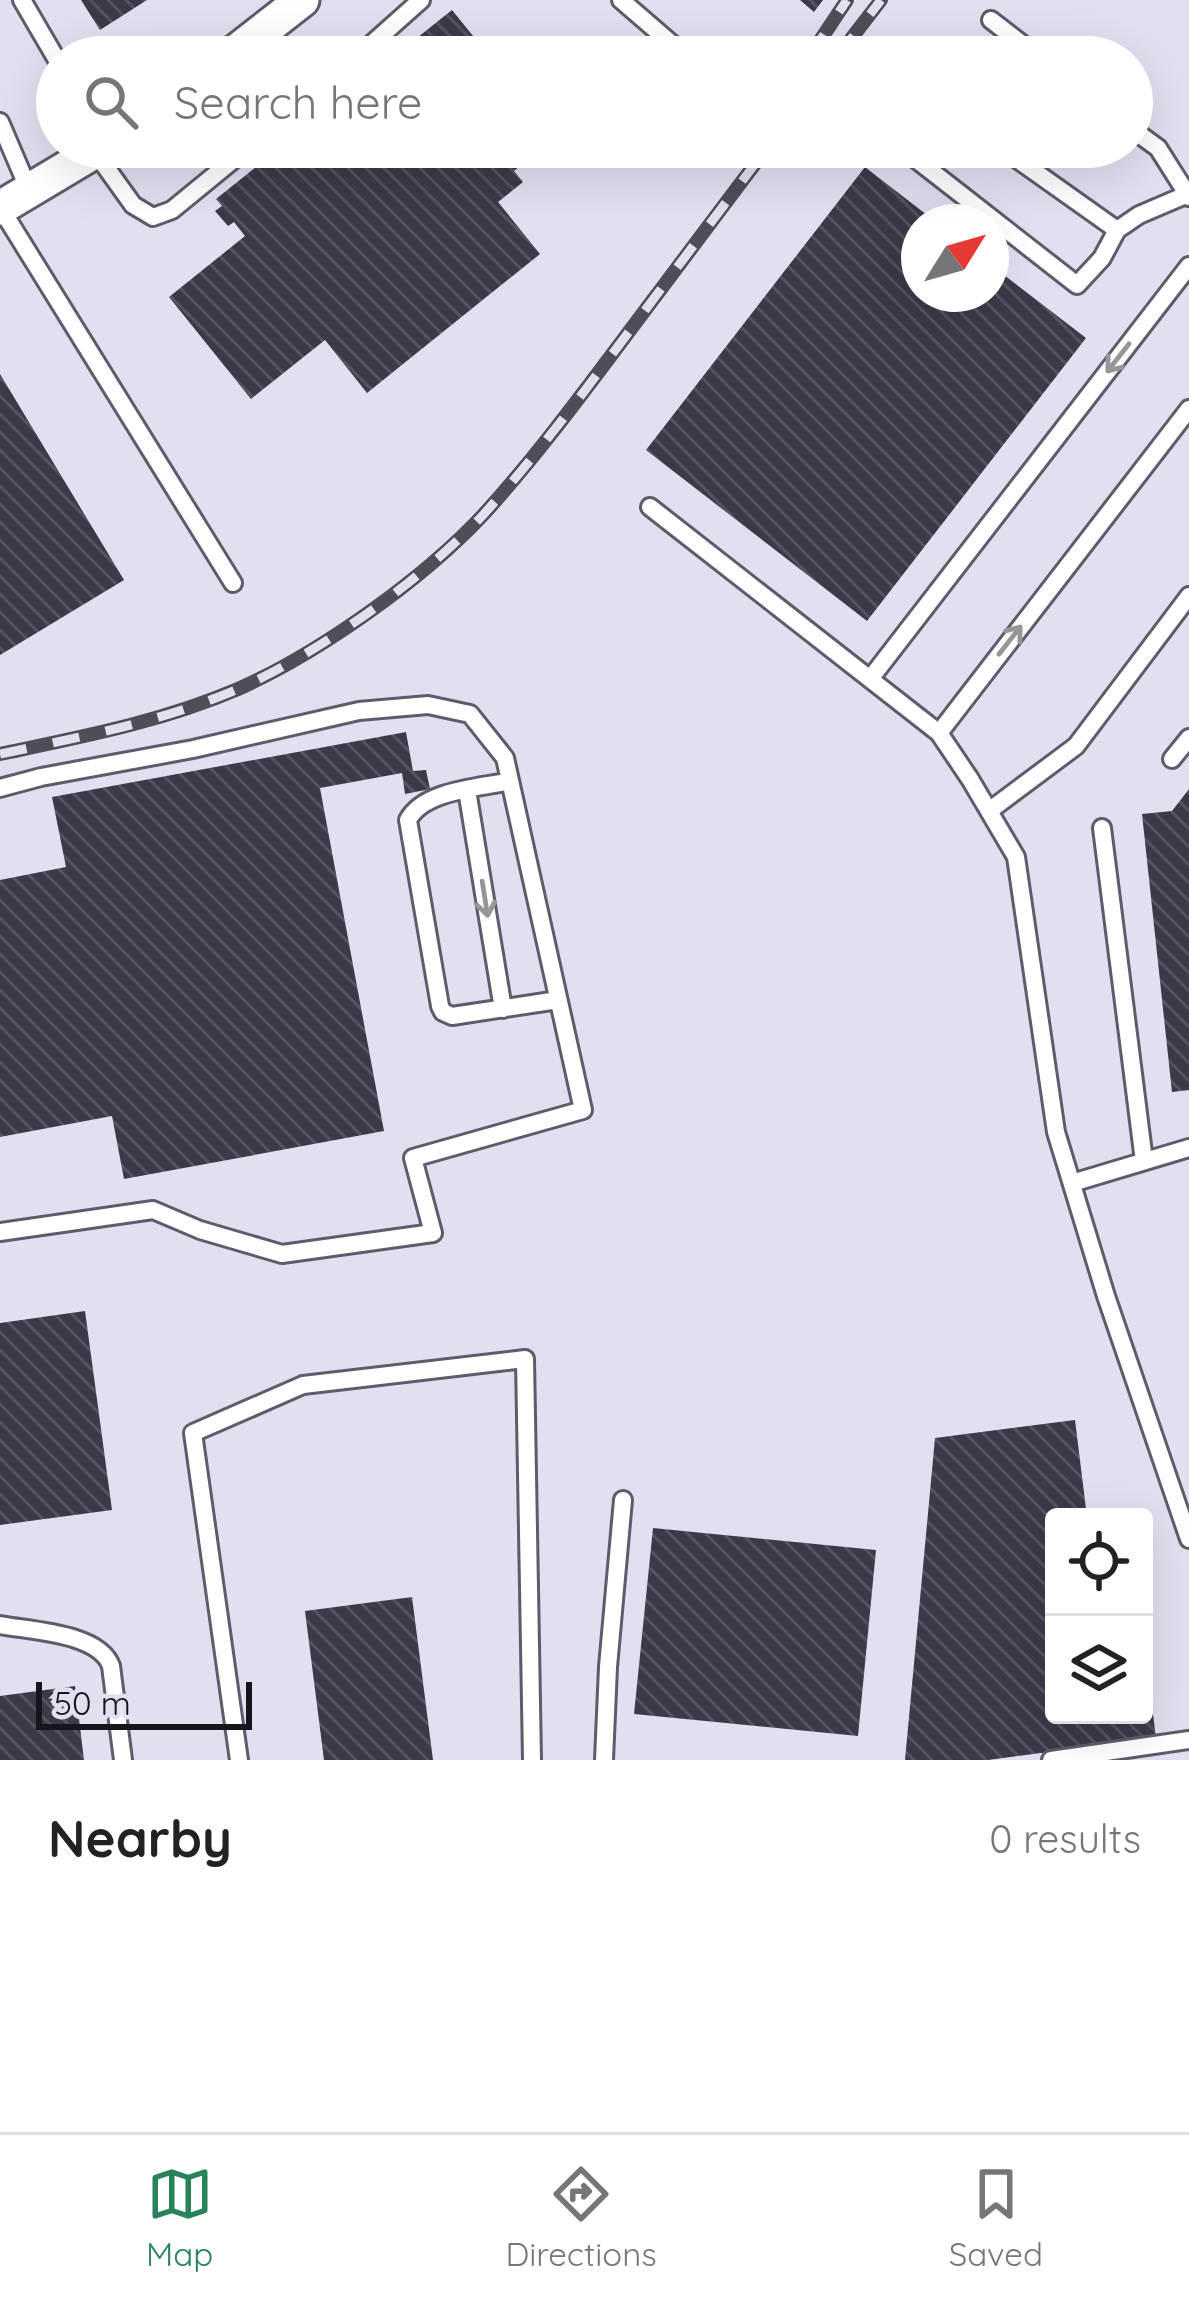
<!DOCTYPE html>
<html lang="en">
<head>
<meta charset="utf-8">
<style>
	body { margin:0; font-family:Quicksand,sans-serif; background:#f2f2f2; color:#222 }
	.controls { position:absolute; right:36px; bottom:36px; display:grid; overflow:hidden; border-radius:12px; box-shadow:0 12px 48px #0002 }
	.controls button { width:108px; height:108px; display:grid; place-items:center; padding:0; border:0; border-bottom:3px solid #e0e0e0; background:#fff; color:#222; font:60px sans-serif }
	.compass { position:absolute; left:901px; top:204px; width:108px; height:108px; border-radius:50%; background:#fff; box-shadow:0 12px 48px #0002; rotate:53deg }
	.scale { position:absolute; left:36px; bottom:30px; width:216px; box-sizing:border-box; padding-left:12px; border:6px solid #15151b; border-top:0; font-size:33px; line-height:42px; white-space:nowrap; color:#15151b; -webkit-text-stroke:9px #e0e0f1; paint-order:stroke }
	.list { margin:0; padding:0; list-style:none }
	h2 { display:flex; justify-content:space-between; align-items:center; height:156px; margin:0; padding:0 48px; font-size:51px }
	h2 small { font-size:39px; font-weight:400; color:#767676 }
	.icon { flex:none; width:66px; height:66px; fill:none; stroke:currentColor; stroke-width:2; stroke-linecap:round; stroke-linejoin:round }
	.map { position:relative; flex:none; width:1189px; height:1760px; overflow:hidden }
	.search { position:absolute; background:#fff; box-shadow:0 12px 48px #0002; left:36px; right:36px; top:36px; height:132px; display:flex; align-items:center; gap:30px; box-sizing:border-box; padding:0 42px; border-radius:66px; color:#767676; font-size:45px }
	.sheet { height:372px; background:#fff }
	nav { display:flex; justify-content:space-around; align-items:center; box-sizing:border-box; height:168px; border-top:3px solid #e0e0e0; background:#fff; font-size:33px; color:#767676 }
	nav a { display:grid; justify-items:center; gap:6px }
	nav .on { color:#28835a }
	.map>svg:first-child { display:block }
	.building { fill:url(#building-back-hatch) }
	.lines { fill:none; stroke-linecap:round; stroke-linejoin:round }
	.lane-casing { stroke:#5d5c6b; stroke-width:22 }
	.street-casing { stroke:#5d5c6b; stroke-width:39 }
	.lane { stroke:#fff; stroke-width:16 }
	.street { stroke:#fff; stroke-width:33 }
	.rail-casing { stroke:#4e4e57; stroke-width:14 }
	.rail { stroke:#e0e0f1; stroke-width:9; stroke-dasharray:27; stroke-linecap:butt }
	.oneway { stroke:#969698 }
</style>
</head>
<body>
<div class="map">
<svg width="1189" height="1760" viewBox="0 0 1189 1760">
	<defs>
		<pattern id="building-back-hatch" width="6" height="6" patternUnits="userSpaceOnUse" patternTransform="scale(3)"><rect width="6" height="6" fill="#3b3a48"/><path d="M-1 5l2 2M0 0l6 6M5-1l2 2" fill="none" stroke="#54535f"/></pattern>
	</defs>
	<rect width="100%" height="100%" fill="#e0e0f1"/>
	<path class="building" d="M81,0h66l-47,30z
		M800,0h23l-9,12z
		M452,10l38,47h-97l54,-43z
		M281,147h224l15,19 -6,5 9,11 -25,20 42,52 -173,139 -42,-53 -74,59 -82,-102 76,-61 -11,-14 -6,4 -13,-15 7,-5 -6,-7z
		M865,167l71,55h-17v72h72v-29l95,73 -219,283 -221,-171z
		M0,374l124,206 -124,75z
		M406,732l7,39 13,-1 4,19 -25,5 -3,-21 -82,15 64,343 -260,48 -12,-63 -112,21v-257l66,-13 -14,-70z
		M1189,789v301l-17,2 -30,-278 30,-3z
		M85,1311l27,199 -112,15v-202z
		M1075,1420l12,97h-33v198h90v-49h3l9,72 -168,22h-83l30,-322z
		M653,1528l223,22 -18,186 -224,-22z
		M412,1597l21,163h-109l-19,-149z
		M75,1686l9,74h-84v-64z"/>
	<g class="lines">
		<defs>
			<path id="lane" d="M22,0l35,60
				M621,0l66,57
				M991,20l48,37
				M357,57l64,-57
				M0,122l29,68
				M1132,129l26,19 31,49
				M927,147l-10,13 160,125 25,-27 15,-28 22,-15 49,-21
				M1000,147l117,83
				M95,152l38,53 20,12 19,-7 77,-63
				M0,207l233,376
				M650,507l289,226 31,46 46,78 40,275 50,164 83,243
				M870,679l319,-413
				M939,733l250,-324
				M1172,759l17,-21
				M510,781c-31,7 -86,9 -102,39l32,186 3,6 9,4 106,-16
				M0,788l41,-11 152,-28 166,-38 69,-6 42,9 35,44 78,352 -170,48 20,75 -151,21 -82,-24 -47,-20 -153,22
				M467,790l36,219
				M989,811l87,-65 113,-150
				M1102,828l42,333
				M1072,1183l117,-35
				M0,1625c32,6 99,8 111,41l12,94
				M239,1760l-46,-327 110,-48 222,-26 7,401
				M604,1760l4,-93 15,-167
				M1051,1760l138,-20"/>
			<path id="street" d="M229,57l73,-57
				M0,208l102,-61"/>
		</defs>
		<use href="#lane" class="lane-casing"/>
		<use href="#street" class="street-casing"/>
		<use href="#lane" class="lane"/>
		<use href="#street" class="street"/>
		<defs>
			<path id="rail" d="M809,57l38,-57
				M837,57l44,-57
				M0,754c81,-17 161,-32 238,-65 81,-36 184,-109 245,-174 51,-56 97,-118 142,-178 48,-64 95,-127 143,-190"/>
		</defs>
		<use href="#rail" class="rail-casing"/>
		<use href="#rail" class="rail"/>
	</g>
	<defs><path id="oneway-shaft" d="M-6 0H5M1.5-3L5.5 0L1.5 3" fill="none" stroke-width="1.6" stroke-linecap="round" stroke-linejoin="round" transform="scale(3)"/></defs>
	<g class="oneway">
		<use href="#oneway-shaft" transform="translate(1118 358) rotate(128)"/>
		<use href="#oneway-shaft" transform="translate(1010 640) rotate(-52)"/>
		<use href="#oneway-shaft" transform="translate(485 899) rotate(81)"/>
	</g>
</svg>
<div class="controls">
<button><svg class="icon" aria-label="locate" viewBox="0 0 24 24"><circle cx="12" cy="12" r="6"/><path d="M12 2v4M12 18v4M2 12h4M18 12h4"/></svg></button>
<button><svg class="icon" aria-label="layers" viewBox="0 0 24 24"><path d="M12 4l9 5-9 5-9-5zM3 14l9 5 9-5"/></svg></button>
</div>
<svg class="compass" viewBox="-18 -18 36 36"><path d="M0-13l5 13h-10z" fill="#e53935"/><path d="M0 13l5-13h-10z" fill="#767676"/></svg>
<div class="scale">50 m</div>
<div class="search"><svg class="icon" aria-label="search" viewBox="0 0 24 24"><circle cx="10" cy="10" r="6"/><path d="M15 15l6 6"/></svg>Search here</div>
</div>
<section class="sheet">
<h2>Nearby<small>0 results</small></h2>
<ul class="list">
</ul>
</section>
<nav>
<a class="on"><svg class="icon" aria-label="map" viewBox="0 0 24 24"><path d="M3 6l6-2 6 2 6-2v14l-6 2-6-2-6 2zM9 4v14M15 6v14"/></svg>Map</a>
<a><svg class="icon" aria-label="directions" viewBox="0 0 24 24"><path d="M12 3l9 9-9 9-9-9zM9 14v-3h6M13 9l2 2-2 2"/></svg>Directions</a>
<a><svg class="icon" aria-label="saved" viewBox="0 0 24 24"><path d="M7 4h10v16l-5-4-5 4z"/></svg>Saved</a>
</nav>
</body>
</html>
